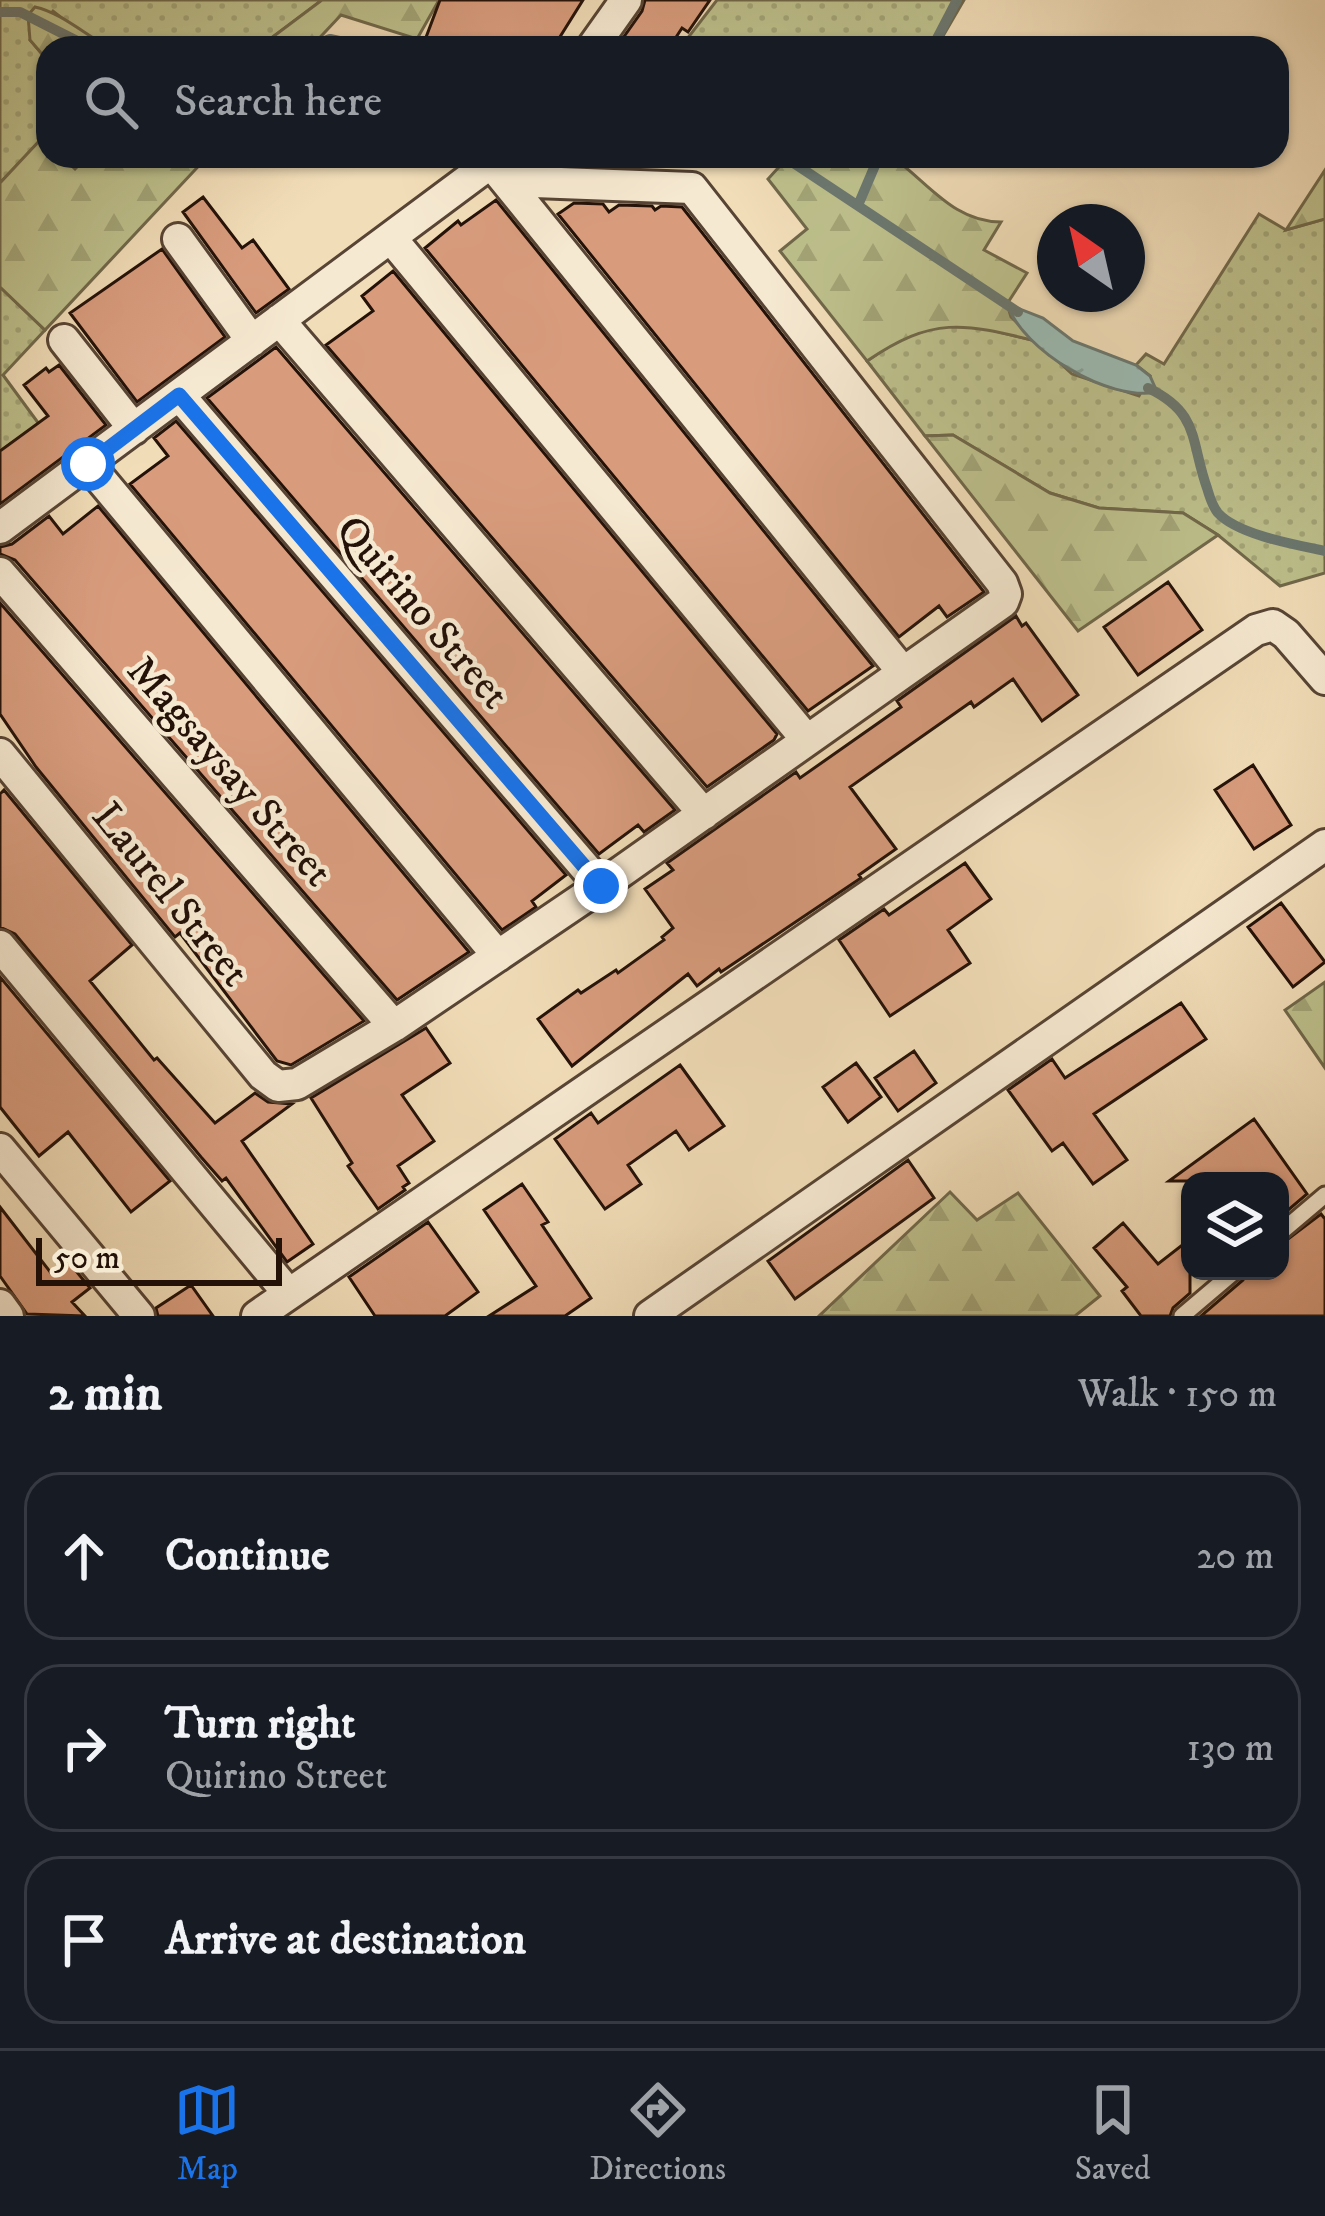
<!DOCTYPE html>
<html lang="en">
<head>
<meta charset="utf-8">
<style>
	body { margin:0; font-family:"IM FELL DW Pica",serif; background:#242831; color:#f1f3f6 }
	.controls { position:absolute; right:36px; bottom:36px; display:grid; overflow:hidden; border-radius:24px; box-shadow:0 3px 9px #0004 }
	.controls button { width:108px; height:108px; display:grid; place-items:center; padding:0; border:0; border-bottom:3px solid #363941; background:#171b24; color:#f1f3f6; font:60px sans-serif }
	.compass { position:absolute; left:1037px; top:204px; width:108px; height:108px; border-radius:50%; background:#171b24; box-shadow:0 3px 9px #0004; rotate:326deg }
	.scale { position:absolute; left:36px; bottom:30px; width:246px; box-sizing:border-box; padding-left:12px; border:6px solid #241108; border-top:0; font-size:33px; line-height:42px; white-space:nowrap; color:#241108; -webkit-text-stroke:9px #f6e9d1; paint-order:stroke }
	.stop { position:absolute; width:36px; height:36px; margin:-27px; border:9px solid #1a73e8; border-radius:50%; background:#fff }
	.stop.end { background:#1a73e8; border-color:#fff; box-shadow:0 3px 12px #0008 }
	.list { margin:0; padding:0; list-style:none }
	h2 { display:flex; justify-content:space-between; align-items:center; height:156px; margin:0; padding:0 48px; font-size:51px }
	h2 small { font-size:39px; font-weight:400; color:#9ea1a6 }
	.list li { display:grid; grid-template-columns:78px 1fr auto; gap:36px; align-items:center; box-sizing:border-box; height:168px; margin:0 24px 24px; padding:0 24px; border:3px solid #363941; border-radius:36px }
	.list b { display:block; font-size:45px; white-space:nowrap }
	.list p { margin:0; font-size:39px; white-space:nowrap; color:#9ea1a6 }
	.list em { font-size:39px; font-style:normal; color:#9ea1a6 }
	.icon { flex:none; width:66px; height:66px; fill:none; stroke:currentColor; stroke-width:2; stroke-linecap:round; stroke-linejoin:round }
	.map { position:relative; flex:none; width:1325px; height:1316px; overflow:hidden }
	.search { position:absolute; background:#171b24; box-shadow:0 3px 9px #0004; left:36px; right:36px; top:36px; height:132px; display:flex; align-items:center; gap:30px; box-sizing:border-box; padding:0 42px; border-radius:36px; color:#9ea1a6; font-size:45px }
	.sheet { height:732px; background:#171b24 }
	nav { display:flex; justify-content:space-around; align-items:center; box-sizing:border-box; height:168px; border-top:3px solid #363941; background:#171b24; font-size:33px; color:#9ea1a6 }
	nav a { display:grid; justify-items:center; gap:6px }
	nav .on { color:#1a73e8 }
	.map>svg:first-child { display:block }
	.green { fill:url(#green-dots); stroke:#70684a; stroke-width:3 }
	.forest { fill:url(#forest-firs); stroke:#70684a; stroke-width:3 }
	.water { fill:url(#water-ripples); stroke:#6b776f; stroke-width:3 }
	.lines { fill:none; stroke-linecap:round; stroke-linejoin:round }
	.stream { stroke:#6b776f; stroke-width:10 }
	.building { fill:#d89c7d; stroke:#241108; stroke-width:3 }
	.lane-casing { stroke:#574434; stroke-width:21 }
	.street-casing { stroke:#574434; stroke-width:36 }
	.lane { stroke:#f6e9d1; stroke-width:15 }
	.street { stroke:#f6e9d1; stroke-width:30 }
	.route { stroke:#1a73e8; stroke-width:15 }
	.labels { text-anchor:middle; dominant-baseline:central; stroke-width:9; stroke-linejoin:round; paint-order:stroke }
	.street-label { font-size:42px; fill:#241108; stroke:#f6e9d1 }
</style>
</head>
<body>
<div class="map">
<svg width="1325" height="1316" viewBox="0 0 1325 1316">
	<defs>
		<pattern id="green-dots" width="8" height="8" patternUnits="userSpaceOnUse" patternTransform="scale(3)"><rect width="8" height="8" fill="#bdc08c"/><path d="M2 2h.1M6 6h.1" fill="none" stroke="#a2a477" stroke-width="1.8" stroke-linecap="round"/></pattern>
		<pattern id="forest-firs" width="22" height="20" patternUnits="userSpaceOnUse" patternTransform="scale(3)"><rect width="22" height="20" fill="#bdc08c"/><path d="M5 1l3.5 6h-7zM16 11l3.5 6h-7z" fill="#a2a477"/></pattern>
		<pattern id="water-ripples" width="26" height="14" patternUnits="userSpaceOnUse" patternTransform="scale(3)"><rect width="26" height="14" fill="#9bbbb3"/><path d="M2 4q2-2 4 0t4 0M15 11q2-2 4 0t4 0" fill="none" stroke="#85a098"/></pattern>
	</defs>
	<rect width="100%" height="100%" fill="#f1ddb8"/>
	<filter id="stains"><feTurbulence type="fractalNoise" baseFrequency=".00167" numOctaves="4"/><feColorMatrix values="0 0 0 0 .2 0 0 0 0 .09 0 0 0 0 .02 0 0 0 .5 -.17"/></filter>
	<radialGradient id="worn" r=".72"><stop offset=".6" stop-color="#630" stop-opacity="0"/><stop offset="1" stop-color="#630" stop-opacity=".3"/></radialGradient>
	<path class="green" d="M0,0h322l-64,48h-148l-33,-18 -24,-19 -23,29 18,21v83l-6,-5 -42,44z
		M717,0h247l-28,48h-256z
		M1259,214l27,16 39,-11v354l-45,13 -62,-51 -35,-22 -84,-5 -49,-15 -97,-58 -28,1 -58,-75 32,-22 44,-14 40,3 53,13 36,33 67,22 11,-20 -14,-11 10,-11 18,10z
		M0,287l45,43 -42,45 36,49 -39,27z"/>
	<path class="forest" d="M322,0h117l-22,39 -76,-24 -31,33h-52z
		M35,7c27,6 50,28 75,41h-62v13l-18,-21 -2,-25z
		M42,138l6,6v12h13l14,13 13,-13h120l-163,174 -45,-43v-104z
		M789,156h102c37,26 62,66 110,66l-17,28 43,23 -20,31 4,13 25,24c-73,-18 -103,-25 -169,20l-87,-110 27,-22 -39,-50z
		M1325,170v49l-39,11z
		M953,435l97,58 49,15 84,5 35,22 -140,96 -153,-195z
		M1325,982v86l-40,-58z
		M950,1192l27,28 41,-27 82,103 -25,20h-256z"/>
	<path class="water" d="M1007,304l36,14 30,23 63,24 14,11 7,16c-48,10 -134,-41 -150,-88z"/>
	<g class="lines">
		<path class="stream" d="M0,12h20l71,36
			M307,48l23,-9 42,9
			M932,48l25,-48
			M783,156l235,156
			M859,203l20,-47
			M1148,388c52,25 42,52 59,100 2,7 6,19 11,25 20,22 79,32 107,38"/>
	</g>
	<path class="building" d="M440,0h143l-30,48h-131z
		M645,0h65l-22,32 -6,-4 -13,20h-53l26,-37z
		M203,197l39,51 11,-8 36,49 -33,24 -73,-101z
		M496,200l377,466 -65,45 -383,-463 33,-27 3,4z
		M574,203l29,1 6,8 10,-7 33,1 3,4 6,-4 21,1 302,385 -37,25 -8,-11 -40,31 -341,-423z
		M162,249l63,88 -88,65 -67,-89z
		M393,271l384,463 -3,6 -67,47 -381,-442 47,-34 -11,-15z
		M276,347l399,463 -31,22 -6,-7 -39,29 -392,-456z
		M59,365l47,60 -106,79v-53l48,-35 -24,-31 22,-17 3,4z
		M176,421l390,454 -34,26 4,6 -34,23 -372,-446 38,-28 -14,-18z
		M98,506l371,446 -72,48 -382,-440 -15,-6v-7l12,-3 37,-28 14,18z
		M1168,582l34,48 -64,45 -34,-48z
		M0,603l364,418 -73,44 -14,-4 -97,-128 -5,4 -139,-170 -36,-53z
		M1016,616l6,10 4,-3 52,72 -36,26 -29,-42 -39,28 -3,-5 -121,85 46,62 -37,26 2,3 -140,94 -2,-3 -22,17 -9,-12 -116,92 -34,-47 40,-29 3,3 35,-23 2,3 46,-33 -2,-3 11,-9 -28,-39 28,-19 -6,-7 129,-91 4,6 101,-71 -4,-6z
		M1253,765l38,60 -37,24 -39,-59z
		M4,790l128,155 -42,36 64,79 3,-2 58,65 40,-30 13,9 24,2 -50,37 71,103 -26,18 -61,-84 -4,3 -21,-24 -186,-223 -15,-7v-133z
		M965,863l26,36 -43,31 22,33 -80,53 -51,-76 45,-31 5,6z
		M1281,903l44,59 -32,25 -45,-60z
		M0,977l170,204 -39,31 -63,-80 -29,24 -39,-49z
		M1181,1003l25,36 -112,75 33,46 -34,24 -30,-41 -11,8 -44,-61 44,-31 13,19z
		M426,1028l24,35 -48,32 32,46 -36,25 11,17 -6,4 2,3 -27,19 -30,-43 4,-3 -41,-65z
		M914,1051l22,32 -38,28 -23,-33z
		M856,1063l25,34 -33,25 -25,-35z
		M680,1065l44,61 -35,24 -13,-19 -48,34 13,19 -36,25 -50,-70 36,-26 7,10z
		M1254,1119l53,75 -27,23v-36h-111z
		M908,1160l26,38 -139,101 -27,-38z
		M522,1184l26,38 -6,3 49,73 -26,18h-76l47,-30 -52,-76z
		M0,1207l51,66 16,-13 23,28 -18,14 13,14 -58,-2 -27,-38z
		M1321,1214l4,5v97h-124l42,-36 5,-9h32v-26z
		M428,1222l50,70 -33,24h-70l-26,-39z
		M1123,1223l35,41 32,-25v54l-17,15 -3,8h-29l-19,-25 5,-4 -33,-39z
		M191,1285l22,31h-55l-2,-8z"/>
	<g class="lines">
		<defs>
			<path id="lane" d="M1280,1233l45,-38
				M1182,1316l53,-45"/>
			<path id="street" d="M592,48l34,-48
				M491,163l411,508
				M391,238l415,501
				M178,239l74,102
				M279,320l425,494
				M64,340l70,89
				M179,395l422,491
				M88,464l410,492
				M0,528l500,-372
				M0,573l394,453
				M0,754l263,321 15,11 19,-2 97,-58 207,-140 402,-284 3,-8 -4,-11 -310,-395 -185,-7
				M0,946l288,347
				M0,1149l139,167
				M0,1305l8,11
				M257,1316l999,-686 17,-5 13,9 39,45
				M650,1316l675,-471"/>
		</defs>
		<use href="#lane" class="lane-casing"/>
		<use href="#street" class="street-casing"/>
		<use href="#lane" class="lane"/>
		<use href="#street" class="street"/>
	</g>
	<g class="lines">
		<path class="route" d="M88,464l91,-69 422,491"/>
	</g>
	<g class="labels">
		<g class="street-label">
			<text transform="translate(422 613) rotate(49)">Quirino Street</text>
			<text transform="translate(229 772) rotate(49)">Magsaysay Street</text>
			<text transform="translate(170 895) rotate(51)">Laurel Street</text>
		</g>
	</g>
	<rect width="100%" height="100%" filter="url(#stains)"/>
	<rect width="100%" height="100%" fill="url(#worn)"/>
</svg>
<div class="controls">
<button><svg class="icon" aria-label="layers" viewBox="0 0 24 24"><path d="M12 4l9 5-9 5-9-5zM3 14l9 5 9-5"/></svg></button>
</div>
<svg class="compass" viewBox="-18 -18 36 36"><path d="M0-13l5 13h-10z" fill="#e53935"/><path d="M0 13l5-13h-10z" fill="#9ea1a6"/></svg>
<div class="scale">50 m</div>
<div class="stop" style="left:88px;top:464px"></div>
<div class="stop end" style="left:601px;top:886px"></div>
<div class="search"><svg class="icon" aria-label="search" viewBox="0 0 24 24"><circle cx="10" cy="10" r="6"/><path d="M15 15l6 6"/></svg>Search here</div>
</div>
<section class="sheet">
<h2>2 min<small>Walk · 150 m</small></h2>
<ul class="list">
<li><svg class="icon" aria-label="ahead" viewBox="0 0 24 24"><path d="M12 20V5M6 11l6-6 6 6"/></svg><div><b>Continue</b></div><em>20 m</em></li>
<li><svg class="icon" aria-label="right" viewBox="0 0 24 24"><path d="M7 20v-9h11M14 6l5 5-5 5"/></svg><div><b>Turn right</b><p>Quirino Street</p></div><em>130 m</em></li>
<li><svg class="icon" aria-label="arrive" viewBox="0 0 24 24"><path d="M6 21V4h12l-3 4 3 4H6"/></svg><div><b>Arrive at destination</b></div></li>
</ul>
</section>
<nav>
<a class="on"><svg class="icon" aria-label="map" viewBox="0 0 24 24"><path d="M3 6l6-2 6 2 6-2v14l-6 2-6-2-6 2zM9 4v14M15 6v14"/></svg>Map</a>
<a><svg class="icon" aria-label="directions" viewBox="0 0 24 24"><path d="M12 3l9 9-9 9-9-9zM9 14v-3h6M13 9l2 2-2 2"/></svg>Directions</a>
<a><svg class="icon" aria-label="saved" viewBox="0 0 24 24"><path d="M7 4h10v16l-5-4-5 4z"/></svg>Saved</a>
</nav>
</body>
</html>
